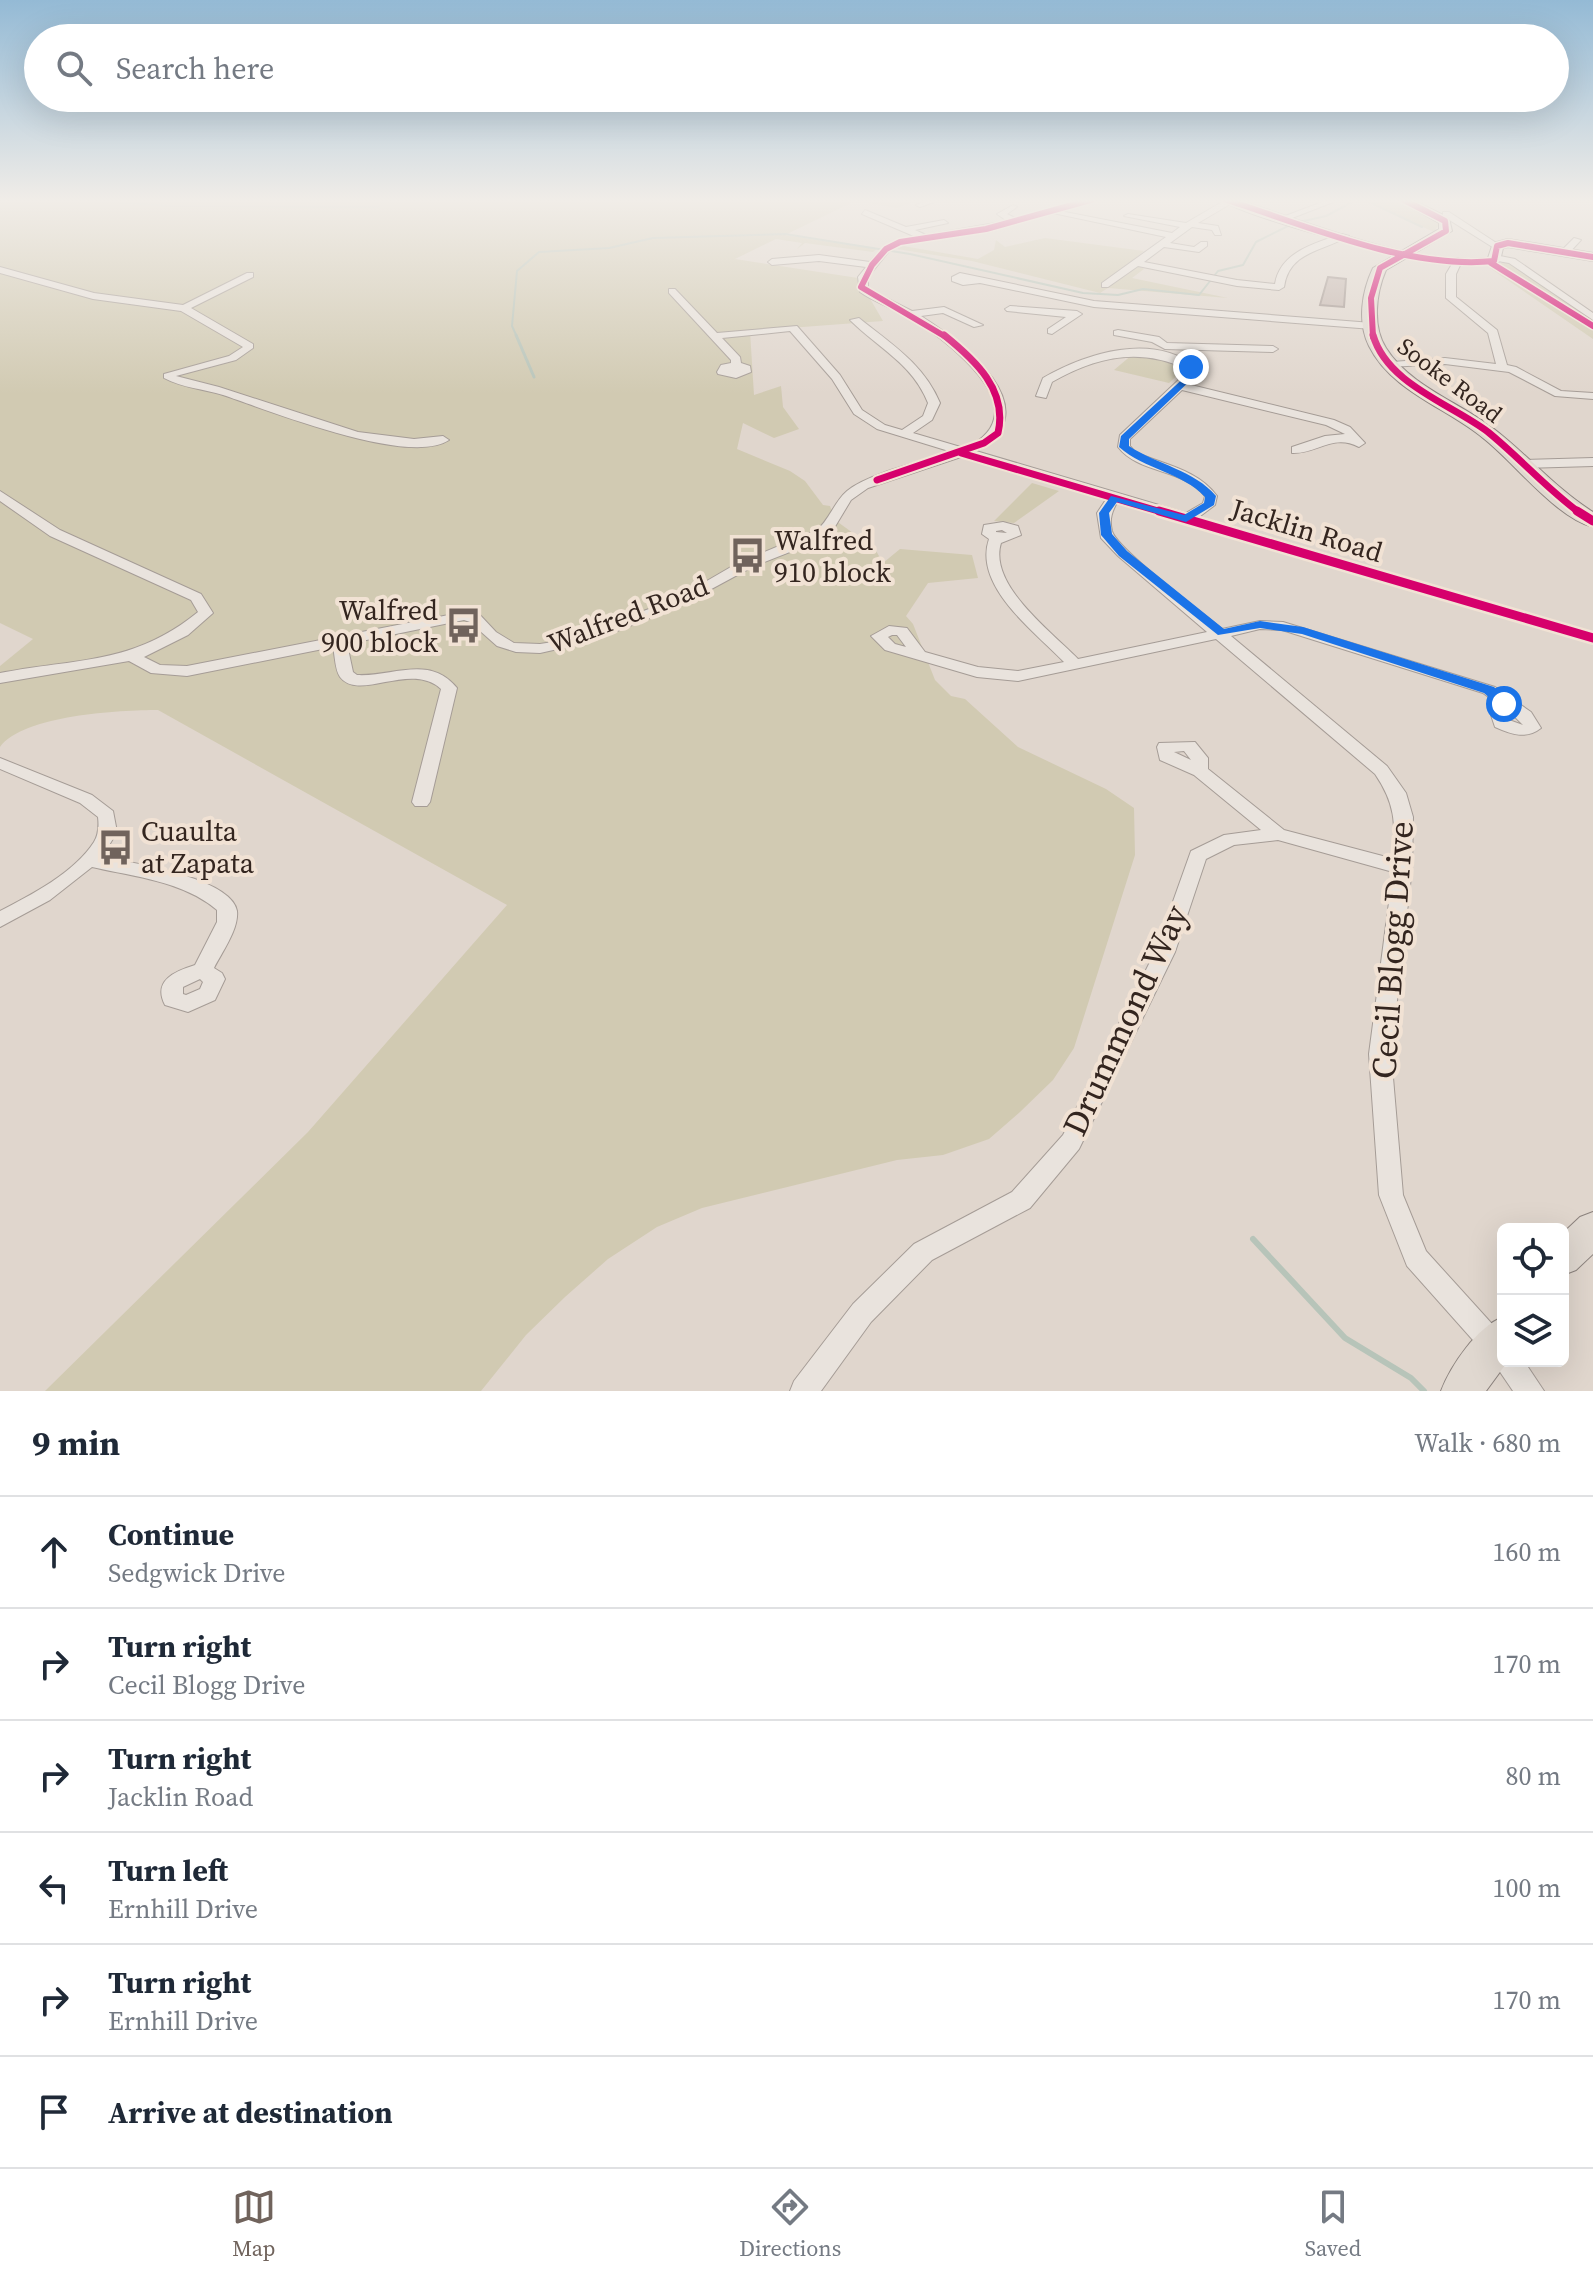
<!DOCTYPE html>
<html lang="en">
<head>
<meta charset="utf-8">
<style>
	body { margin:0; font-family:"Source Serif 4",serif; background:#f2f2f3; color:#1f2937 }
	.controls { position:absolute; right:24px; bottom:24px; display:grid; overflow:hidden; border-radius:12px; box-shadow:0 8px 32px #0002 }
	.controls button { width:72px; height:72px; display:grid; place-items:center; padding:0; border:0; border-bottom:2px solid #e0e1e3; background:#fff; color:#1f2937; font:40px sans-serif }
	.stop { position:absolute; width:24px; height:24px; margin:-18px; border:6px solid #1a73e8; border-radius:50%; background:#fff }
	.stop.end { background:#1a73e8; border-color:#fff; box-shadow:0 2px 8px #0008 }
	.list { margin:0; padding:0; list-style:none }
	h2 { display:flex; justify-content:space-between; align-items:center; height:104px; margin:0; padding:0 32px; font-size:34px }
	h2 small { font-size:26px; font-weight:400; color:#747a83 }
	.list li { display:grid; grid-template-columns:52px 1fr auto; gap:24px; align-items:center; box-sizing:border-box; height:112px; padding:0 32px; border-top:2px solid #e0e1e3 }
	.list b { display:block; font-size:30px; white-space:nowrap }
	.list p { margin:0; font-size:26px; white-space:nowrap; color:#747a83 }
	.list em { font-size:26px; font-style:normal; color:#747a83 }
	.icon { flex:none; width:44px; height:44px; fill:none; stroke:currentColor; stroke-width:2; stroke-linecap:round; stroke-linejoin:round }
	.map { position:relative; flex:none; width:1593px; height:1391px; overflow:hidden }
	.search { position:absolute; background:#fff; box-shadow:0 8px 32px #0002; left:24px; right:24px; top:24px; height:88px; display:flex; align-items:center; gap:20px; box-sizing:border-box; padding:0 28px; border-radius:44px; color:#747a83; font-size:30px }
	.sheet { height:776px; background:#fff }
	nav { display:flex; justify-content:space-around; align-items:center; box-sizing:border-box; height:112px; border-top:2px solid #e0e1e3; background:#fff; font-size:22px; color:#747a83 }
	nav a { display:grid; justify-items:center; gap:4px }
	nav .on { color:#70635c }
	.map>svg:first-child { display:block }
	.green { fill:#d1cab2 }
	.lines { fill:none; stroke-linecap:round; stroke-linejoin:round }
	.stream-far2 { stroke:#b7c4b9; stroke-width:2 }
	.stream-far1 { stroke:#b7c4b9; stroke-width:3 }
	.stream { stroke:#b7c4b9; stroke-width:6 }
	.building { fill:#c4b5ae; stroke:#a0938d; stroke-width:2 }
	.street-casing { stroke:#a59c96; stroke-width:2 }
	.secondary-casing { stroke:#958c86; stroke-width:2 }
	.primary-casing { stroke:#8b827d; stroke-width:2 }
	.street { fill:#e9e3dd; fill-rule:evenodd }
	.secondary { fill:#e9e3dd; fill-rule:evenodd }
	.primary { fill:#e0d8d0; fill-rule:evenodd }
	.cycleway-far2-casing { stroke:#f1e2d4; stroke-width:9 }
	.cycleway-far1-casing { stroke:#f1e2d4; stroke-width:11 }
	.cycleway-casing { stroke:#f1e2d4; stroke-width:14 }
	.cycleway-far2 { stroke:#d6006c; stroke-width:6 }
	.cycleway-far1 { stroke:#d6006c; stroke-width:7 }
	.cycleway { stroke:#d6006c; stroke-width:9 }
	.route { fill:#1a73e8 }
	.labels { text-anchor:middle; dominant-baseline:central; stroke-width:8; stroke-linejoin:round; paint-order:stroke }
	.far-street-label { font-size:24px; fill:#33251f; stroke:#f1e2d4 }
	.street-label { font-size:28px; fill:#33251f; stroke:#f1e2d4 }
	.poi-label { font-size:28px; fill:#33251f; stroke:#f1e2d4; text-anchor:start }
	.near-street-label { font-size:34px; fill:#33251f; stroke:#f1e2d4 }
</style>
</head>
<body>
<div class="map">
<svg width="1593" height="1391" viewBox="0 0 1593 1391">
	<rect width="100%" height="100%" fill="#e0d6cd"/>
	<path class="green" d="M0,199h922l-25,9 -42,-7 -70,34 91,14 -3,3 -68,-9 -8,6 5,-6 -26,-4 -41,20 123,19 25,43 -133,10 4,64 27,-9 2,21 16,22 -25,9 -31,-15 -6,26 53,22 15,10 18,24 7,1 5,14 40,29 8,14 17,-14 72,6 6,23 -50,5 -22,33 7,8 22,56 16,16 14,3 53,48 88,42 28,19 1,47 -61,193 -21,32 -33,32 -31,27 -46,16 -46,5 -195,48 -45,19 -49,32 -43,38 -39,38 -45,56h-436l263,-259 199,-227 -349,-195c-38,0 -135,5 -158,37v-81l33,-27 -33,-16z
		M1362,199h27l52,22 -7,11z
		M1045,238l99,13 -12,10 12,8 -12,9 96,20 -120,-10 -8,5 -128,-32 -75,-12 6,-3 75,13 16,-9 2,-10 9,7z
		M1504,262l10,2 79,53v22l-103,-71z
		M1133,354l23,4 28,11 -15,14 -55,-13z
		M1032,483l27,8 -45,32 -20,-2z"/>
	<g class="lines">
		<path class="stream-far2" d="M63,199l110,7 206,1
			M1363,199l59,28
			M1299,222l27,-6 32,-17
			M517,337l-5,-11 5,-55 22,-19 70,-4 44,-10 132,-4 125,20 173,39 35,2 25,-6 56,6 19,-24 25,-6 13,-23 34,-17"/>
		<path class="stream-far1" d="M516,335l18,42"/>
		<path class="stream" d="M1253,1239l92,99 66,40 13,13"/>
	</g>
	<path class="building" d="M1328,277l18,2 -2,28 -24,-2z"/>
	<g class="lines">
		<defs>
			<path id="street" d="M931,199h12l-23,8 -4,-2z
				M1085,199h13l-38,12 112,22 8,-6 -56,-11 4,-2 58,9 41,-24h26l-17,6 -4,-2 -34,20 20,3 3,9h-6l-3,-5 -20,-3 -22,16 24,4 7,-5h6v4l-8,6 -35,-5 -20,15 93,18 38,4c5,-32 40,-41 67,-50l7,2c-25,15 -60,15 -65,51l-5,3 -42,-4 -99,-20 -30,21h-6v-4l64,-46 -113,-24 -67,19 -84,12 -13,7 -21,26v12l44,22 32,-4 39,18 -9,2 -31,-14 -22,3c41,26 131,94 55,135l210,62 17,-10 2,-7c-23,-28 -66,-22 -87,-49l2,-12 67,-63 -1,-3c-47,-22 -90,-12 -134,13l-6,16 -10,-2 7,-18c44,-25 109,-46 153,-11l2,6 -11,11 147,36 16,7 15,16 -6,4c-26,-14 -42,7 -67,6v-6l33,-11 20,-2 -19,-9 -144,-35 -52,49v7l5,6c29,13 62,17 82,44l-2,9 -16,12 394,116v10l-475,-142c-6,10 -9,18 -6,30 5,18 91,82 110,98l38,-8 23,1 212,65 36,25 10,16c-15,12 -30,6 -46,-1l-4,-12 6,-12 -14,-10 -201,-63 -22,-1 -29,7 156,130 19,27 7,24 -1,51 -21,186 12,141 23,56 77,85v25h21l20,30h-31l-17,-25 -89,-100 -28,-71 -10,-141 24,-182 -115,-32 -44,5 -28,14 -31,93 -96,197 -49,59 -98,52 -61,62 -50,69h-31l4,-10 59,-77 61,-60 98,-52 51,-57 92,-183 36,-101 33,-16 37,-5 -67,-55 -34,-15 -3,-13 2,-4 36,-1 13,16v11l76,61 110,29c1,-36 2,-54 -19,-85l-159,-135 -198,42 -41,-4 -92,-27 -14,-14 18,-10 18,2 18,24 53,15 40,4 46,-9c-30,-31 -91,-76 -75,-123l-7,-5 2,-9 19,-3 15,4 3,9 -20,8c-13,42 51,89 77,116l129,-27 -89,-76 -17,-18 -4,-25 10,-15 -143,-42 -96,32 -17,12 -18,30 -15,11 -64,25 -74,40 -91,36 -49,11 -24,-1 -19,-6 -27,-24 -6,-2 -117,24 6,28 4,3c36,2 72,-21 100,13l-27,114 -3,4h-12l-3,-4 29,-113c-30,-28 -82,13 -101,-12 -5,-7 -5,-21 -7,-30l-146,29 -36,-3 -22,-12 -129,22v-10c77,-15 133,-8 198,-61l-7,-12 -141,-64 -50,-35v-10l60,39 141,64 12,19 -25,22 -44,22 16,8 27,1 277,-54 16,3 16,17 18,11 26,1 19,-3 90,-32 44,-20 43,-25 81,-34c13,-11 17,-28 30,-39 22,-18 77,-30 105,-39l-75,-23 -23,-15 -22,-35 -42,-48 -68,7 18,19 1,6 9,3 1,6 -15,6 -18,-4 -1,-2 4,-7 10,-2v-3l-62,-67v-4h6l42,44 80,-7 43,49 22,35 23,15 17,5 21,-14 5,-13c-15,-39 -50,-55 -78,-83l9,-2c31,25 65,46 81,85l-8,17 -19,13 51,15c13,-5 27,-15 30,-29 10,-36 -57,-85 -84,-101 -16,-10 -35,-15 -50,-26l-2,-15 8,-10 -47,-6 -47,4 -4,-3 4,-3 47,-4 51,7c14,-16 25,-22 46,-25l-54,-23 3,-4 41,17 38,-7 4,3 -33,7 11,5 81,-14 -10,-7 16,-9 4,2 -10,7 8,4zM1002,530l5,3 -11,-1v-1zM892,635h5l9,12 -11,-3 -7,-7zM1509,711l14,14 -14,-5zM1184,751l7,9 -17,-8z
				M1330,199h11l-54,21 -7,-2z
				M1443,212h6l52,34 -7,2 -51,-32z
				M1574,238l7,2 -13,14h-6v-4z
				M1495,255l20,4 78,54v7l-84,-57 -17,-3 -1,-2z
				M1458,258l4,3 -6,13v23l41,33 10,35 9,2 45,24 32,2v6l-38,-3 -46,-24 -64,-8 -57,3v-4l4,-1 53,-4 51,6 -8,-31 -42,-35v-24l9,-15z
				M0,267l94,26 89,12 64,-32h6v4l-62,31 62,36v4l-17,12 -60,16 43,11 139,45 56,7 29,-3 6,4c-40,27 -181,-30 -226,-45 -19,-6 -41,-7 -59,-17v-4l65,-18 14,-9 -62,-36 -88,-12 -93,-26z
				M960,273l134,28 278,22 5,3 -5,3 -278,-22 -114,-24 -17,2 -11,-4v-4z
				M1010,306l67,5 5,3 -30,20 -4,-1v-4l18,-12 -59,-6 -2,-2z
				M1118,330l41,7 8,6 106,3 5,3 -5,3 -108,-3 -13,-7 -38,-7v-4z
				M1593,458v8l-71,2 -6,-4 6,-4z
				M0,758l92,37 21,16 4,21 -15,25c28,5 130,21 135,54 2,18 -15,41 -23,57l8,5 3,6 -10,21 -27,12 -23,-7c-13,-25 11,-34 30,-40l22,-43v-12c-34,-29 -82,-33 -125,-43l-42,33 -50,27v-16c31,-16 74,-38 94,-69 5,-8 5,-16 4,-25l-18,-14 -80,-34zM200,979l3,3 -3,7 -14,6 -3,-1v-7z"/>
			<path id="secondary" d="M1219,199h16c75,23 175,67 253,59l5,-15 15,-4 85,14v8l-85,-14 -5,1 -3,13c-28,20 -252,-41 -281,-62z"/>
			<path id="primary" d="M1396,199h15l38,19 3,13 -66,39c-10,23 -14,56 0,78 24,38 73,54 108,81 34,26 62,60 99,83v15c-37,-9 -79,-65 -110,-89 -36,-30 -92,-47 -114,-92 -12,-24 -7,-55 4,-78l66,-39v-6z
				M1593,1212v42l-17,16 -13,5v-42l17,-16z
				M1503,1317v44h5l-22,30h-45c10,-26 36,-64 62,-74z"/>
		</defs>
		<use href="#street" class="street-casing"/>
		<use href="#secondary" class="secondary-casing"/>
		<use href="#primary" class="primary-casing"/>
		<use href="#street" class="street"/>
		<use href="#secondary" class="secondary"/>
		<use href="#primary" class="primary"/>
		<defs>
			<path id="cycleway-far2" d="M1224,199c81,26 184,71 270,62l3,-15 11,-3 85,14
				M1491,263l102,63
				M946,337l-85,-50 11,-22 14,-16 14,-7 86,-13 108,-30
				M1373,337l-2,-39 9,-30 66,-37 -1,-10 -43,-22"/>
			<path id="cycleway-far1" d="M1373,335c14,49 78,69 115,97 32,26 59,57 92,81
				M961,453l204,60
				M877,480l107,-37 14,-10c10,-43 -23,-73 -54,-98"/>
			<path id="cycleway" d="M1159,511l434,127
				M1577,511l16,10"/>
		</defs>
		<use href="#cycleway-far2" class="cycleway-far2-casing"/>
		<use href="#cycleway-far1" class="cycleway-far1-casing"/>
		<use href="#cycleway" class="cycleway-casing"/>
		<use href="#cycleway-far2" class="cycleway-far2"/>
		<use href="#cycleway-far1" class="cycleway-far1"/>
		<use href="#cycleway" class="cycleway"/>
	</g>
	<linearGradient id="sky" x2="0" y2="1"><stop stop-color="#94bad5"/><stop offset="0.51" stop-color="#f1ede8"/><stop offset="1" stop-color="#f1ede8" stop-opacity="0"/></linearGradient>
	<rect width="1593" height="394" fill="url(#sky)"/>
	<path class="route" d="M1188,366h6l2,9 -67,64v7c29,19 65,24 87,50l-2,9 -28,17 -69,-20 -8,11 3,21 15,17 97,78 36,-8 43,6 191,60 15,14v6h-9l-16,-14 -182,-59 -42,-6 -42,7 -99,-79 -18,-21 -2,-22 12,-17 73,19 20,-12 1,-6c-23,-25 -60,-27 -86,-50l2,-11 68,-63z"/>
	<defs>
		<symbol id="bus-bare" viewBox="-9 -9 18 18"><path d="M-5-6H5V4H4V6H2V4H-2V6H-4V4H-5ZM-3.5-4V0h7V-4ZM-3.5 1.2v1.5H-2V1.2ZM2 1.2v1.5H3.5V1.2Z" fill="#70635c" stroke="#f1e2d4" stroke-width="2.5" paint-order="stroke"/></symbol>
	</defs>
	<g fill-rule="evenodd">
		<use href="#bus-bare" x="722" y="530" width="51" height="51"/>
		<use href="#bus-bare" x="438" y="600" width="51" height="51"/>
		<use href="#bus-bare" x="90" y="822" width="51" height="51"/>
	</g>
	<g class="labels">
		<g class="far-street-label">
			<text transform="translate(1450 380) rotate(37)">Sooke Road</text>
		</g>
		<g class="street-label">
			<text transform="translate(1307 530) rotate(17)">Jacklin Road</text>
			<text transform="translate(628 614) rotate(-21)">Walfred Road</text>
		</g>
		<g class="poi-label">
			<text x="774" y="540">Walfred<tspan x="774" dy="32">910 block</tspan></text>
			<text x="438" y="610" text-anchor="end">Walfred<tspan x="438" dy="32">900 block</tspan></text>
			<text x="141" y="831">Cuaulta<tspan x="141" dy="32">at Zapata</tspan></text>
		</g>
		<g class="near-street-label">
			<text transform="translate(1392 950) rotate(-86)">Cecil Blogg Drive</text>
			<text transform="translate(1125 1020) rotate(-65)">Drummond Way</text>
		</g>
	</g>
</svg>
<div class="controls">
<button><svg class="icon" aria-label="locate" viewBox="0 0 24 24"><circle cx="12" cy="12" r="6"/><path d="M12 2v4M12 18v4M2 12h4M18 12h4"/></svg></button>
<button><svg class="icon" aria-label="layers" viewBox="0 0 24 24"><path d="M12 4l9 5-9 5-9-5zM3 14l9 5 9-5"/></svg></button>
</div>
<div class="stop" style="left:1504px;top:704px"></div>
<div class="stop end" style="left:1191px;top:367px"></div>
<div class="search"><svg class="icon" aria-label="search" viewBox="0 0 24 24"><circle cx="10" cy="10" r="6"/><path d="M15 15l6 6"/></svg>Search here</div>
</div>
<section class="sheet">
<h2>9 min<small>Walk · 680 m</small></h2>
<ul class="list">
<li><svg class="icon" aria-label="ahead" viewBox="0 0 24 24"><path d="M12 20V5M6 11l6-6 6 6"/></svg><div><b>Continue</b><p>Sedgwick Drive</p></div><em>160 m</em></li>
<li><svg class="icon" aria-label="right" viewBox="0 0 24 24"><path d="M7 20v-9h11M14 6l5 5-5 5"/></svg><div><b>Turn right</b><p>Cecil Blogg Drive</p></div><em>170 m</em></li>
<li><svg class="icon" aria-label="right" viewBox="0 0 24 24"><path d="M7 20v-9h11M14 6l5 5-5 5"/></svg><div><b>Turn right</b><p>Jacklin Road</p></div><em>80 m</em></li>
<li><svg class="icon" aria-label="left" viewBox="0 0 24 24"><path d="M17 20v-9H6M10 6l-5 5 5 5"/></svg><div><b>Turn left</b><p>Ernhill Drive</p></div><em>100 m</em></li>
<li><svg class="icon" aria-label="right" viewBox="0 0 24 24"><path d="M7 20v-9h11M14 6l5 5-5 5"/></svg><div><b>Turn right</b><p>Ernhill Drive</p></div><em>170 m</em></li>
<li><svg class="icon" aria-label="arrive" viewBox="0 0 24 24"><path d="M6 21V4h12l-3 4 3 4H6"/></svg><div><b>Arrive at destination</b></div></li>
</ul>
</section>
<nav>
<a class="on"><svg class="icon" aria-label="map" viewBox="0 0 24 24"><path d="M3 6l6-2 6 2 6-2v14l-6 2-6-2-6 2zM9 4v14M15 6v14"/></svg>Map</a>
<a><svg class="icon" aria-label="directions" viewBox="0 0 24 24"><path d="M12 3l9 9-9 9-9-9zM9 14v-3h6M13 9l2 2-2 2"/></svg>Directions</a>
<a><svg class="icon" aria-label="saved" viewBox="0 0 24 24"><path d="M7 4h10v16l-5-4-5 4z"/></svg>Saved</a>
</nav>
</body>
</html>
